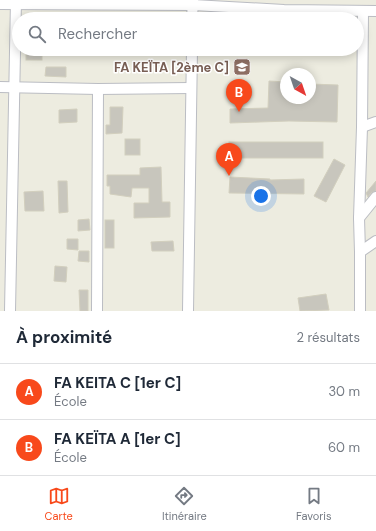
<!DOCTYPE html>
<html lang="fr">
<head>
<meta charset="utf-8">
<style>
	body { margin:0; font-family:"DM Sans",sans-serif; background:#f2f2f3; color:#1f2937 }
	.compass { position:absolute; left:280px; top:68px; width:36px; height:36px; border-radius:50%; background:#fff; box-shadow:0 2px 10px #0003; rotate:140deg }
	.you { position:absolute; left:261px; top:196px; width:14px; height:14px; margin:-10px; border:3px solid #fff; border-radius:50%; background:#1a73e8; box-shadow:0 0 0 6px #1a73e833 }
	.badge { display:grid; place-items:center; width:26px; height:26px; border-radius:50%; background:#f8491b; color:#fff; font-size:13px; font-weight:700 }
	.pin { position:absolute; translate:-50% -33px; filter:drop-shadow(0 1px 2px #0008) }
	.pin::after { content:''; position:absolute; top:21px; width:14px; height:12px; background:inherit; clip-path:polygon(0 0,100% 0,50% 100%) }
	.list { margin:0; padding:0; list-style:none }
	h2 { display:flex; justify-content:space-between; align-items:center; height:52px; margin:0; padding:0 16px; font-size:17px }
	h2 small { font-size:13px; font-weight:400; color:#747a83 }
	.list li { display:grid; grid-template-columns:26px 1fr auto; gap:12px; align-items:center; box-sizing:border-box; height:56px; padding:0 16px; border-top:1px solid #e0e1e3 }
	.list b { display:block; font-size:15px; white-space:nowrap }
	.list p { margin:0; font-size:13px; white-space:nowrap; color:#747a83 }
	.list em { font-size:13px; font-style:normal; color:#747a83 }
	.icon { flex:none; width:22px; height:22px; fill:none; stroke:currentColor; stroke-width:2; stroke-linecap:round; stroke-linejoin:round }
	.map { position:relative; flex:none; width:376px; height:311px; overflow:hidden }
	.search { position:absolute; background:#fff; box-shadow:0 2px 10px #0003; left:12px; right:12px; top:12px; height:44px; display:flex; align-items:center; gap:10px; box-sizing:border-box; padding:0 14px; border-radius:22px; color:#747a83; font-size:15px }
	.sheet { height:164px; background:#fff }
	nav { display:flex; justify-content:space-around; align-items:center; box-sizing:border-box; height:56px; border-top:1px solid #e0e1e3; background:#fff; font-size:11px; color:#747a83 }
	nav a { display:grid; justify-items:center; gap:2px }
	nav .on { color:#f8491b }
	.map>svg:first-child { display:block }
</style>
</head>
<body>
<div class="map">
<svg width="376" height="311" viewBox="0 0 376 311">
	<rect width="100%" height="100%" fill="#edece0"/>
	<g fill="#c8c6bd" stroke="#d2cfbe">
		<rect x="26" y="49" width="16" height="11"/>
		<path d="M46,67H66V77L45,76Z"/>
		<path d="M269,81L286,82V98H310V84L338,85L337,122L289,121L230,123V109L268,108Z"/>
		<path d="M110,107H123L122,133L106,134V125H110Z"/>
		<path d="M77,109V122L59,123V110Z"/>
		<rect x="125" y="139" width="15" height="16"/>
		<rect x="229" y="142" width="94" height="16"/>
		<path d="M334,159L345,165L326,202L314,196Z"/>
		<path d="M161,167L162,202H170V217L134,218V203H149V188H132L131,197L110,194V186H107V175H140V168Z"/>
		<path d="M230,177L270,179V180L304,179V194L229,193Z"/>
		<path d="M58,181H67L68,212L59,213Z"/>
		<path d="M376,181V191L371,193L368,197L366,193Z"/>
		<path d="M43,191L44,211H25L24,192Z"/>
		<path d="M89,219L90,230L78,231V220Z"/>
		<rect x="105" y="220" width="9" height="28"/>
		<path d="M67,239H78V250L67,249Z"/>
		<path d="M173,241L174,251H152L151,242Z"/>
		<path d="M79,251H89V262L78,261Z"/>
		<path d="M55,266L67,267L66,282L54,281Z"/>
		<path d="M79,290H88V311H80Z"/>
		<path d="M326,294L329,310L300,311L298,298Z"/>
	</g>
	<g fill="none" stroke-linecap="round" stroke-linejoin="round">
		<defs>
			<g id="minor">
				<path d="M0,4L193,5L284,10L376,11"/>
				<path d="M192,19L193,0"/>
				<path d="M0,87L98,89L191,88"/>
				<path d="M362,127L376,122"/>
				<path d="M359,218L376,197"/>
				<path d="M360,252L376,241"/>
				<path d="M10,311L16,0"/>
				<path d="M97,311L98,89"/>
				<path d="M188,311L192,49"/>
				<path d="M360,311V252L359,218L362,127L363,11"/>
			</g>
		</defs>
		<use href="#minor" stroke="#bbbdc3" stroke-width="12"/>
		<use href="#minor" stroke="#fff" stroke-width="10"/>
	</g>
	<defs>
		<symbol id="school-square" viewBox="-11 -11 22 22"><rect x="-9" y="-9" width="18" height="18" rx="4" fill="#8d6e63" stroke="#fff"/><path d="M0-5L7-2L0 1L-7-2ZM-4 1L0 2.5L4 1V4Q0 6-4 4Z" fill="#fff"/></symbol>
	</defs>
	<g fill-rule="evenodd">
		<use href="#school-square" x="232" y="57" width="20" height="20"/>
	</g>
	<g text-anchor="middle" stroke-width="3" stroke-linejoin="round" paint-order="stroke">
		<g font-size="13" font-weight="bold" fill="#785e54" stroke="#fff" text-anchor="end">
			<text x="229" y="72">FA KEÏTA [2ème C]</text>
		</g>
	</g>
</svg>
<svg class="compass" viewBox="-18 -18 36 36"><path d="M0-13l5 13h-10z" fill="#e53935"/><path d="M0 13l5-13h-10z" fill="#747a83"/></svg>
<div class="you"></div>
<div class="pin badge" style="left:229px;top:176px">A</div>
<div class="pin badge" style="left:239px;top:112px">B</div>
<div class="search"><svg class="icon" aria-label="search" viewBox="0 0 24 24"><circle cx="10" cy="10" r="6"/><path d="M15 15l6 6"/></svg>Rechercher</div>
</div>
<section class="sheet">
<h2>À proximité<small>2 résultats</small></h2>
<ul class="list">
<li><span class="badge">A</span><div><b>FA KEITA C [1er C]</b><p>École</p></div><em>30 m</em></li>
<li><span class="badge">B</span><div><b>FA KEÏTA A [1er C]</b><p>École</p></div><em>60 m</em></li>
</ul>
</section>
<nav>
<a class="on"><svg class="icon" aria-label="map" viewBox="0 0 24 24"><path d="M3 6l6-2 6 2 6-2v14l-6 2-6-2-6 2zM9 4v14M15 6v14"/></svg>Carte</a>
<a><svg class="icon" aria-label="directions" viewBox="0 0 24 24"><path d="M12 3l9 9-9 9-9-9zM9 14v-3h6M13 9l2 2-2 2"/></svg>Itinéraire</a>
<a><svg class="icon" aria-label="saved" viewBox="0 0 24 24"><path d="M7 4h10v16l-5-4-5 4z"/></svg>Favoris</a>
</nav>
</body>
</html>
